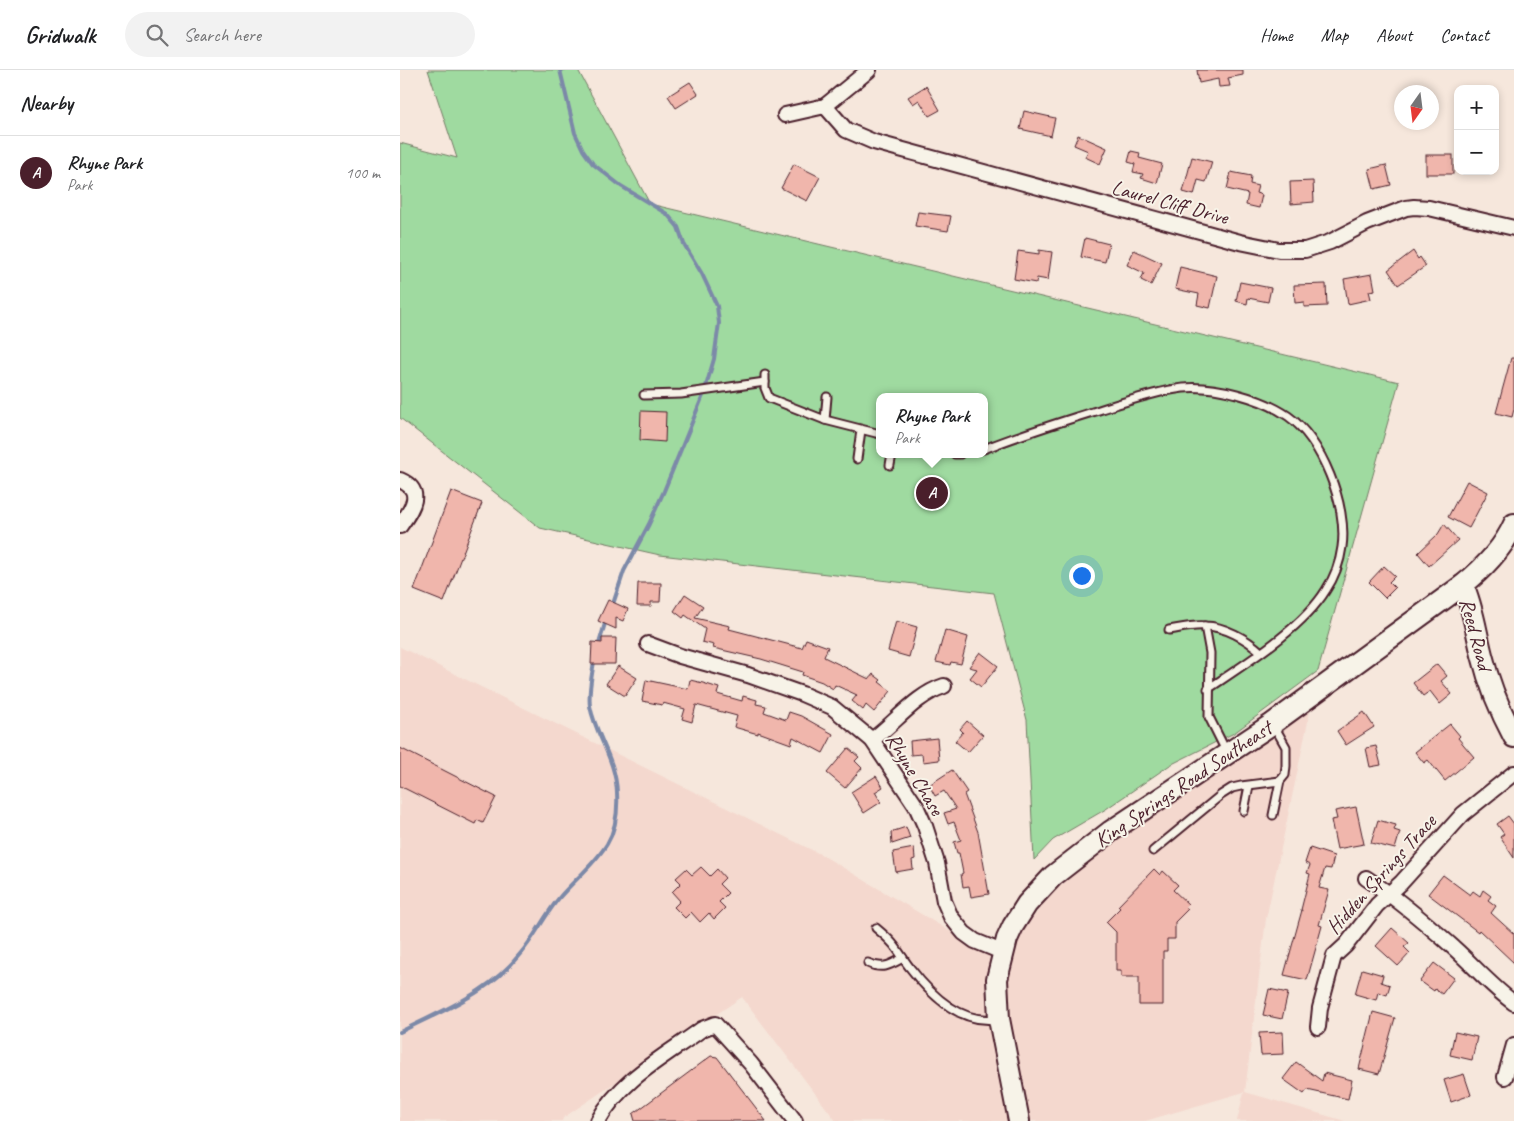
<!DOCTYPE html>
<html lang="en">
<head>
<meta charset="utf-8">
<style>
	body { margin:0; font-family:Caveat,sans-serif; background:#f2f2f2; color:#202124 }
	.controls { position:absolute; right:15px; top:15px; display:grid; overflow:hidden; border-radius:10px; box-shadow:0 2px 8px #0003 }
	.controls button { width:45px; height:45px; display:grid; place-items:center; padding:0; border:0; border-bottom:1px solid #e0e0e0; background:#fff; color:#202124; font:25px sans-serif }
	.compass { position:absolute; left:994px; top:15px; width:45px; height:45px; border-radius:50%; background:#fff; box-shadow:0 2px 8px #0003; rotate:194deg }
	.you { position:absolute; left:681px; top:505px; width:18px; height:18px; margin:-12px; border:4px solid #fff; border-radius:50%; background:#1a73e8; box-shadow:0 0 0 8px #1a73e833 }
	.badge { display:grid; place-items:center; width:32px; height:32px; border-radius:50%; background:#4a1f2b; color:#fff; font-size:16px; font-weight:700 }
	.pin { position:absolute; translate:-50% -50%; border:2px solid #fff; box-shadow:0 1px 5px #0006 }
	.popup { position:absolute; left:476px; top:323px; width:112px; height:65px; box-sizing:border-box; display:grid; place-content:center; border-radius:10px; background:#fff; filter:drop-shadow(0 1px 4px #0005); font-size:16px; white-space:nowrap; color:#757577 }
	.popup b { font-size:19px; color:#202124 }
	.popup::after { content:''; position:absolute; left:50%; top:100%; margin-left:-10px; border:10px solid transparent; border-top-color:#fff }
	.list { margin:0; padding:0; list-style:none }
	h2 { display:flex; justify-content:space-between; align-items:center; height:65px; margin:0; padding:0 20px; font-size:21px }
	h2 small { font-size:16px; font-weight:400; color:#757577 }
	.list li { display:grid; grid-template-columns:32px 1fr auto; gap:15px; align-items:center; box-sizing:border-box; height:75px; padding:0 20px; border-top:1px solid #e0e0e0 }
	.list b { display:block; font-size:19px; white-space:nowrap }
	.list p { margin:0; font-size:16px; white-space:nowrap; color:#757577 }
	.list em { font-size:16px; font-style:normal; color:#757577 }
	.icon { flex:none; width:28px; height:28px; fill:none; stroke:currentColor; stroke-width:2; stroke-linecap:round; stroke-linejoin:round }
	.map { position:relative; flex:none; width:1114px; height:1051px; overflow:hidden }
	header { display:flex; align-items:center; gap:30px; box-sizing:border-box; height:70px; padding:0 25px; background:#fff; border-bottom:1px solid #e0e0e0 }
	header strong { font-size:24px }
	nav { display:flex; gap:28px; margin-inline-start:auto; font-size:18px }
	.search { width:350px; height:45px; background:#f2f2f2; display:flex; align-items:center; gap:12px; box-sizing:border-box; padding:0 18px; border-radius:28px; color:#757577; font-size:19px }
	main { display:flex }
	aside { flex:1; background:#fff }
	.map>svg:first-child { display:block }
</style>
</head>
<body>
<header>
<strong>Gridwalk</strong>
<div class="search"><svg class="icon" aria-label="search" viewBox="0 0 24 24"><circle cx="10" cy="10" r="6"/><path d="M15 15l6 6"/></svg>Search here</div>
<nav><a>Home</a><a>Map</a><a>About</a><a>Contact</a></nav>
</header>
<main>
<aside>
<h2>Nearby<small></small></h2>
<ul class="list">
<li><span class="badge">A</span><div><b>Rhyne Park</b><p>Park</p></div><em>100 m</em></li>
</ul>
</aside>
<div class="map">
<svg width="1114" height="1051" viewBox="0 0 1114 1051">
	<rect width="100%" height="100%" fill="#f6e7dc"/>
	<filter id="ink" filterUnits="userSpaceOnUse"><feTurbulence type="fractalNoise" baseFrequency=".02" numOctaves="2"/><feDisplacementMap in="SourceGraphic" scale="10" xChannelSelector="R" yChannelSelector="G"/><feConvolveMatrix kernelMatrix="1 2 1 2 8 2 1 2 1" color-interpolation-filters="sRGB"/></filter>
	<g filter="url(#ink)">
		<path fill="#f4d8ce" d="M0,577L422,785L610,897L621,863L649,827L716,764L913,628L866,849L845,1022L945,1051H837L844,1022L745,1051H436L342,927L163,1048L162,1051H0Z"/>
		<path fill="#9fdaa0" stroke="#747c66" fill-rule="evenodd" d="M28,0H178L250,134L999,312L918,601L834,663L770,695L706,739L653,770L634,790L627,650L594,523L260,485L140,458L0,348V73L57,88ZM480,327H584V384H480Z"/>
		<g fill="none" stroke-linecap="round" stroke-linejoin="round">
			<g stroke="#7c89a8" stroke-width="4">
				<path d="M160,0L175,63L183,80L193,94L221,116L267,144L278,157L284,174L302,204L317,236L319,253L314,289L304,323L264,421L249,454L224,501L212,537"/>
				<path d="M198,577L206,550"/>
				<path d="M0,962C27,948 55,937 80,920C95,910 109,898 120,884C135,867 144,846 159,828C174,810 194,795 207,774C216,759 218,740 217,723C216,689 196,667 190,636C188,621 192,606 194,591"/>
			</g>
		</g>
		<g fill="#f0b6ac" stroke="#4a1f2b">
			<path d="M797,0H843V5L828,8L830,16L819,17L818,9L799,13Z"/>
			<path d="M290,12L298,24L276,38L268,26Z"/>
			<path d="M526,16L540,40L529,46L519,30L513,34L508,27Z"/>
			<path d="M624,41L655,48L651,66L620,59Z"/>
			<path d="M678,65L707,78L700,94L685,87L688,81L674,75Z"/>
			<path d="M731,81L740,83L739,88L762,94L757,113L741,108L743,104L733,102L735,94L728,92Z"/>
			<rect x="1026" y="85" width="27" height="19"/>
			<path d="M792,87L812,92L806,112L798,110L794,125L783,122Z"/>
			<path d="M394,94L420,107L407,131L381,118Z"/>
			<path d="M986,95L991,115L974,119L969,99Z"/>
			<path d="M831,102L851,106L850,114L858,116L856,123L862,125L859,138L846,135L848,124L827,119Z"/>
			<path d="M913,111L914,132L891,134L890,112Z"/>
			<path d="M518,142L551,146L548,161L515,156Z"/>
			<path d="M685,168L709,174L705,192L681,187Z"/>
			<path d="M639,180L652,182L648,210L637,208L636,213L614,209L618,181L639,184Z"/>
			<path d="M734,180L762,193L751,215L741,210L744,203L727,195Z"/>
			<path d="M1013,181L1018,189L1020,187L1026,196L998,215L988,200Z"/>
			<path d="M780,197L817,206L810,238L797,235L799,224L775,219Z"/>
			<path d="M972,204L975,220L969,221L971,229L948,234L944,209Z"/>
			<path d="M840,212L871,218L868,232L848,228L847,234L836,231Z"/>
			<path d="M926,214L927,236L904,237V232L895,233L894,215Z"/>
			<path d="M1111,288H1114V339L1112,347L1096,343Z"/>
			<path d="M241,341L266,342L265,372L240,370Z"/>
			<path d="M1067,411L1088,422L1069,458L1048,447Z"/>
			<path d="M51,421L82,433L44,532L14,520Z"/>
			<path d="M1044,454L1058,470L1029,496L1018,483L1038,464Z"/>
			<path d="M984,496L995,506L989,512L995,518L985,528L969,512Z"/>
			<path d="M238,513H261L260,532H251V536H237Z"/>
			<path d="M285,524L303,536L295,548L330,556L329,559L402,578L406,569L428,577L424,587L469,609L473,604L481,610L479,612L491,621L474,642L466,635L463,640L452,631L457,625L435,615L433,619L422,612L402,605L403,602L361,589L313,578L314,575L302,572L305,559L285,545L283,548L274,541Z"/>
			<path d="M208,530L228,539L223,551L216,548V559L198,551Z"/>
			<path d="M496,551L517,557L509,587L488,581Z"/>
			<path d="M545,560L568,567L561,594L551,592L550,595L536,592Z"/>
			<path d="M202,568H216L215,594H191L192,572L202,573Z"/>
			<path d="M580,582L598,596L581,617L570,608L577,599L569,597Z"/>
			<path d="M1037,594L1047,606L1041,611L1052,624L1040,634L1030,621L1023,626L1013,613Z"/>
			<path d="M218,596L237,608L225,626L206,614Z"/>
			<path d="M246,610L288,619L290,610L303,613L319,618L317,624L342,631L343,626L357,630L356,634L366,636L364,642L386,650L389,642L401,646L433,664L423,683L393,667L391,674L358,662V664L334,657L337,646L296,635L292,652L282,649L285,639L263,633L262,635L242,631Z"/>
			<path d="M964,642L974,657L946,675L937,661Z"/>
			<path d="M567,651L583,665L568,682L555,671L563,662L560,659Z"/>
			<path d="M1050,654L1060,666L1058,668L1074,687L1045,711L1028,690L1024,693L1015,682Z"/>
			<path d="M537,668L539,690L523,692L522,684L511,685L510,671Z"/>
			<path d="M976,676L981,695L970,697L966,678Z"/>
			<path d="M0,678L96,727L83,753L77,750L75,754L0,716Z"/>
			<path d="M448,678L459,687L455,691L462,698L445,718L427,703Z"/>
			<path d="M552,700L567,722L564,724L578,762L589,824L571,827L569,816L563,817L561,804L563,803L559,783H557L554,772L561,770L554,752L548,754L544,743L556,739L544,721L535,726L529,715Z"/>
			<path d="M476,706L483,717L475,722L481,732L464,743L451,722Z"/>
			<path d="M956,737L964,774L937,779L931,750L937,749L935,741Z"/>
			<path d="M1108,746L1114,754V788L1100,767L1104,764L1097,754Z"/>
			<path d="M978,750L996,755L994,760L1000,762L995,779L971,773Z"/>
			<path d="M506,757L510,768L492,774L491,762Z"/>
			<path d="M514,778L515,789L512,790L513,799L496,802L493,782Z"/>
			<path d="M910,778L934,786L931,799L925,798L919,818L929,820L919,855L922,856L907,910L884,905L902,840H901L910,804L907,803L910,795L905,793Z"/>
			<path d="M301,797L310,806L317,799L325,808L319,814L328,823L319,832L325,838L314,849L309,843L300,852L291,842L285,848L274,837L280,831L272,822L281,813L276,808L286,799L292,805Z"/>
			<path d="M754,799L760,805L763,801L778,815L773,820L788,834L785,837L788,839L775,852V869H767V881H763V935H739V907H721V901H716V862L706,852L720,838L718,836Z"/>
			<path d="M1043,805L1070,825L1073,821L1080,826L1083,820L1091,826L1088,830L1096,836L1091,843L1114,864V893L1079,860L1078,862L1028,824Z"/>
			<path d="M992,858L1009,873L1004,877L1010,883L998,896L976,876Z"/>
			<path d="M1034,893L1054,908L1042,924L1035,919L1034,921L1020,911Z"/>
			<path d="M962,899L983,905L981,912L990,915L987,925L978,922L976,930L955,924Z"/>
			<path d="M869,919L888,923L882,949L863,945Z"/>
			<path d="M973,942L995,948L979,1004L959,999Z"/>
			<path d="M883,962L884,984L861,985L859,963Z"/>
			<path d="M1055,962L1077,967L1072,990L1050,985Z"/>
			<path d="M311,986L317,987L366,1051H235L233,1044Z"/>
			<path d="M896,992L922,1011L924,1003L952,1010L948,1029L907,1020L904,1024L883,1009Z"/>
			<path d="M1064,1004L1071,1025L1051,1032L1044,1010Z"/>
		</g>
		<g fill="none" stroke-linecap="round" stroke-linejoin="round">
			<defs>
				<g id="lane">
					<path d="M365,305V318L369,328L425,350L480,364"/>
					<path d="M244,325L281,324L365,312"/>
					<path d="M425,350L427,327"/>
					<path d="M584,379C622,364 660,352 699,340C724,332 757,321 783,318C814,315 862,328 888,346C922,370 948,436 942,477C940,492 934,508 926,520C903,558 845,594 808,619"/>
					<path d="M555,384H560"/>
					<path d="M457,389L461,360"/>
					<path d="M490,395L492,384"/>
					<path d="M805,556L810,583L809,647L826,681"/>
					<path d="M769,560C781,558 793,555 805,556C824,556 847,569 861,582"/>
					<path d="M873,654L886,677V696L885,705L880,711L873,745"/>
					<path d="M844,741L849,716"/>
					<path d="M753,781L821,725L832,718L841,716L880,711"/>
					<path d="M476,858C482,863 488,868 493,874C500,882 504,891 511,899C531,925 560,954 596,949"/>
					<path d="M468,893C483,900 490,895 503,888"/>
				</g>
				<g id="street">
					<path d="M425,36L446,60L474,72L840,172L879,180H905L930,172L967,153L1006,138L1014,137L1029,138L1114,158"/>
					<path d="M385,45L425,36L469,0"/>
					<path d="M0,410C25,421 12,439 0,456"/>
					<path d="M248,574L280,586L348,605L402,624L432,637L472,670L516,736L525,756L537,793L544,831L551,847L564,863L575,871L602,882"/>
					<path d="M472,670C496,652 516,625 544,616"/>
					<path d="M966,808C997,828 1026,853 1054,878C1074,896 1092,917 1114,933"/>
					<path d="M918,957L920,938L934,886L946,875L977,835L1001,813L1063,744L1114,703"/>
					<path d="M1105,1007L1114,975"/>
					<path d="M198,1051C221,1009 264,987 302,959L315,954L351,994L395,1051"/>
				</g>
				<g id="secondary">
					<path d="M1063,515C1073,537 1076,562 1082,585C1089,614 1100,641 1114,667"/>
					<path d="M619,1051L599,949L597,909L607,869L613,856L627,834L653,806L711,761L872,654L1063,515C1084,498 1103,479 1114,454"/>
				</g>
			</defs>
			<use href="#lane" stroke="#4a1f2b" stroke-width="11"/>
			<use href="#street" stroke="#4a1f2b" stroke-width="18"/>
			<use href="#secondary" stroke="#4a1f2b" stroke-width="24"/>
			<use href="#lane" stroke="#f7f3e8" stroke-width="7"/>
			<use href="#street" stroke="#f7f3e8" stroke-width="14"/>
			<use href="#secondary" stroke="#f7f3e8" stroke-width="20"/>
		</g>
	</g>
	<g text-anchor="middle" stroke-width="4" stroke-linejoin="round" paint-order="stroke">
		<g font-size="21" fill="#4a1f2b" stroke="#f7f3e8">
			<text transform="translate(770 132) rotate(15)" y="7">Laurel Cliff Drive</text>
			<text transform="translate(1076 564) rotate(75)" y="7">Reed Road</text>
			<text transform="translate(515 704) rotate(59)" y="7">Rhyne Chase</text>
			<text transform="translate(783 714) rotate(-34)" y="7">King Springs Road Southeast</text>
			<text transform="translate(981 804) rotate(-48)" y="7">Hidden Springs Trace</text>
		</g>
	</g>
</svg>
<div class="controls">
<button>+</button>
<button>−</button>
</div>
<svg class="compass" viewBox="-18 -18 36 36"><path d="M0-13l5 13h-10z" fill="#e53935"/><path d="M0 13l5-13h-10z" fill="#757577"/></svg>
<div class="you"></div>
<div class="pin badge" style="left:532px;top:423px">A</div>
<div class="popup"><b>Rhyne Park</b>Park</div>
</div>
</main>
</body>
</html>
